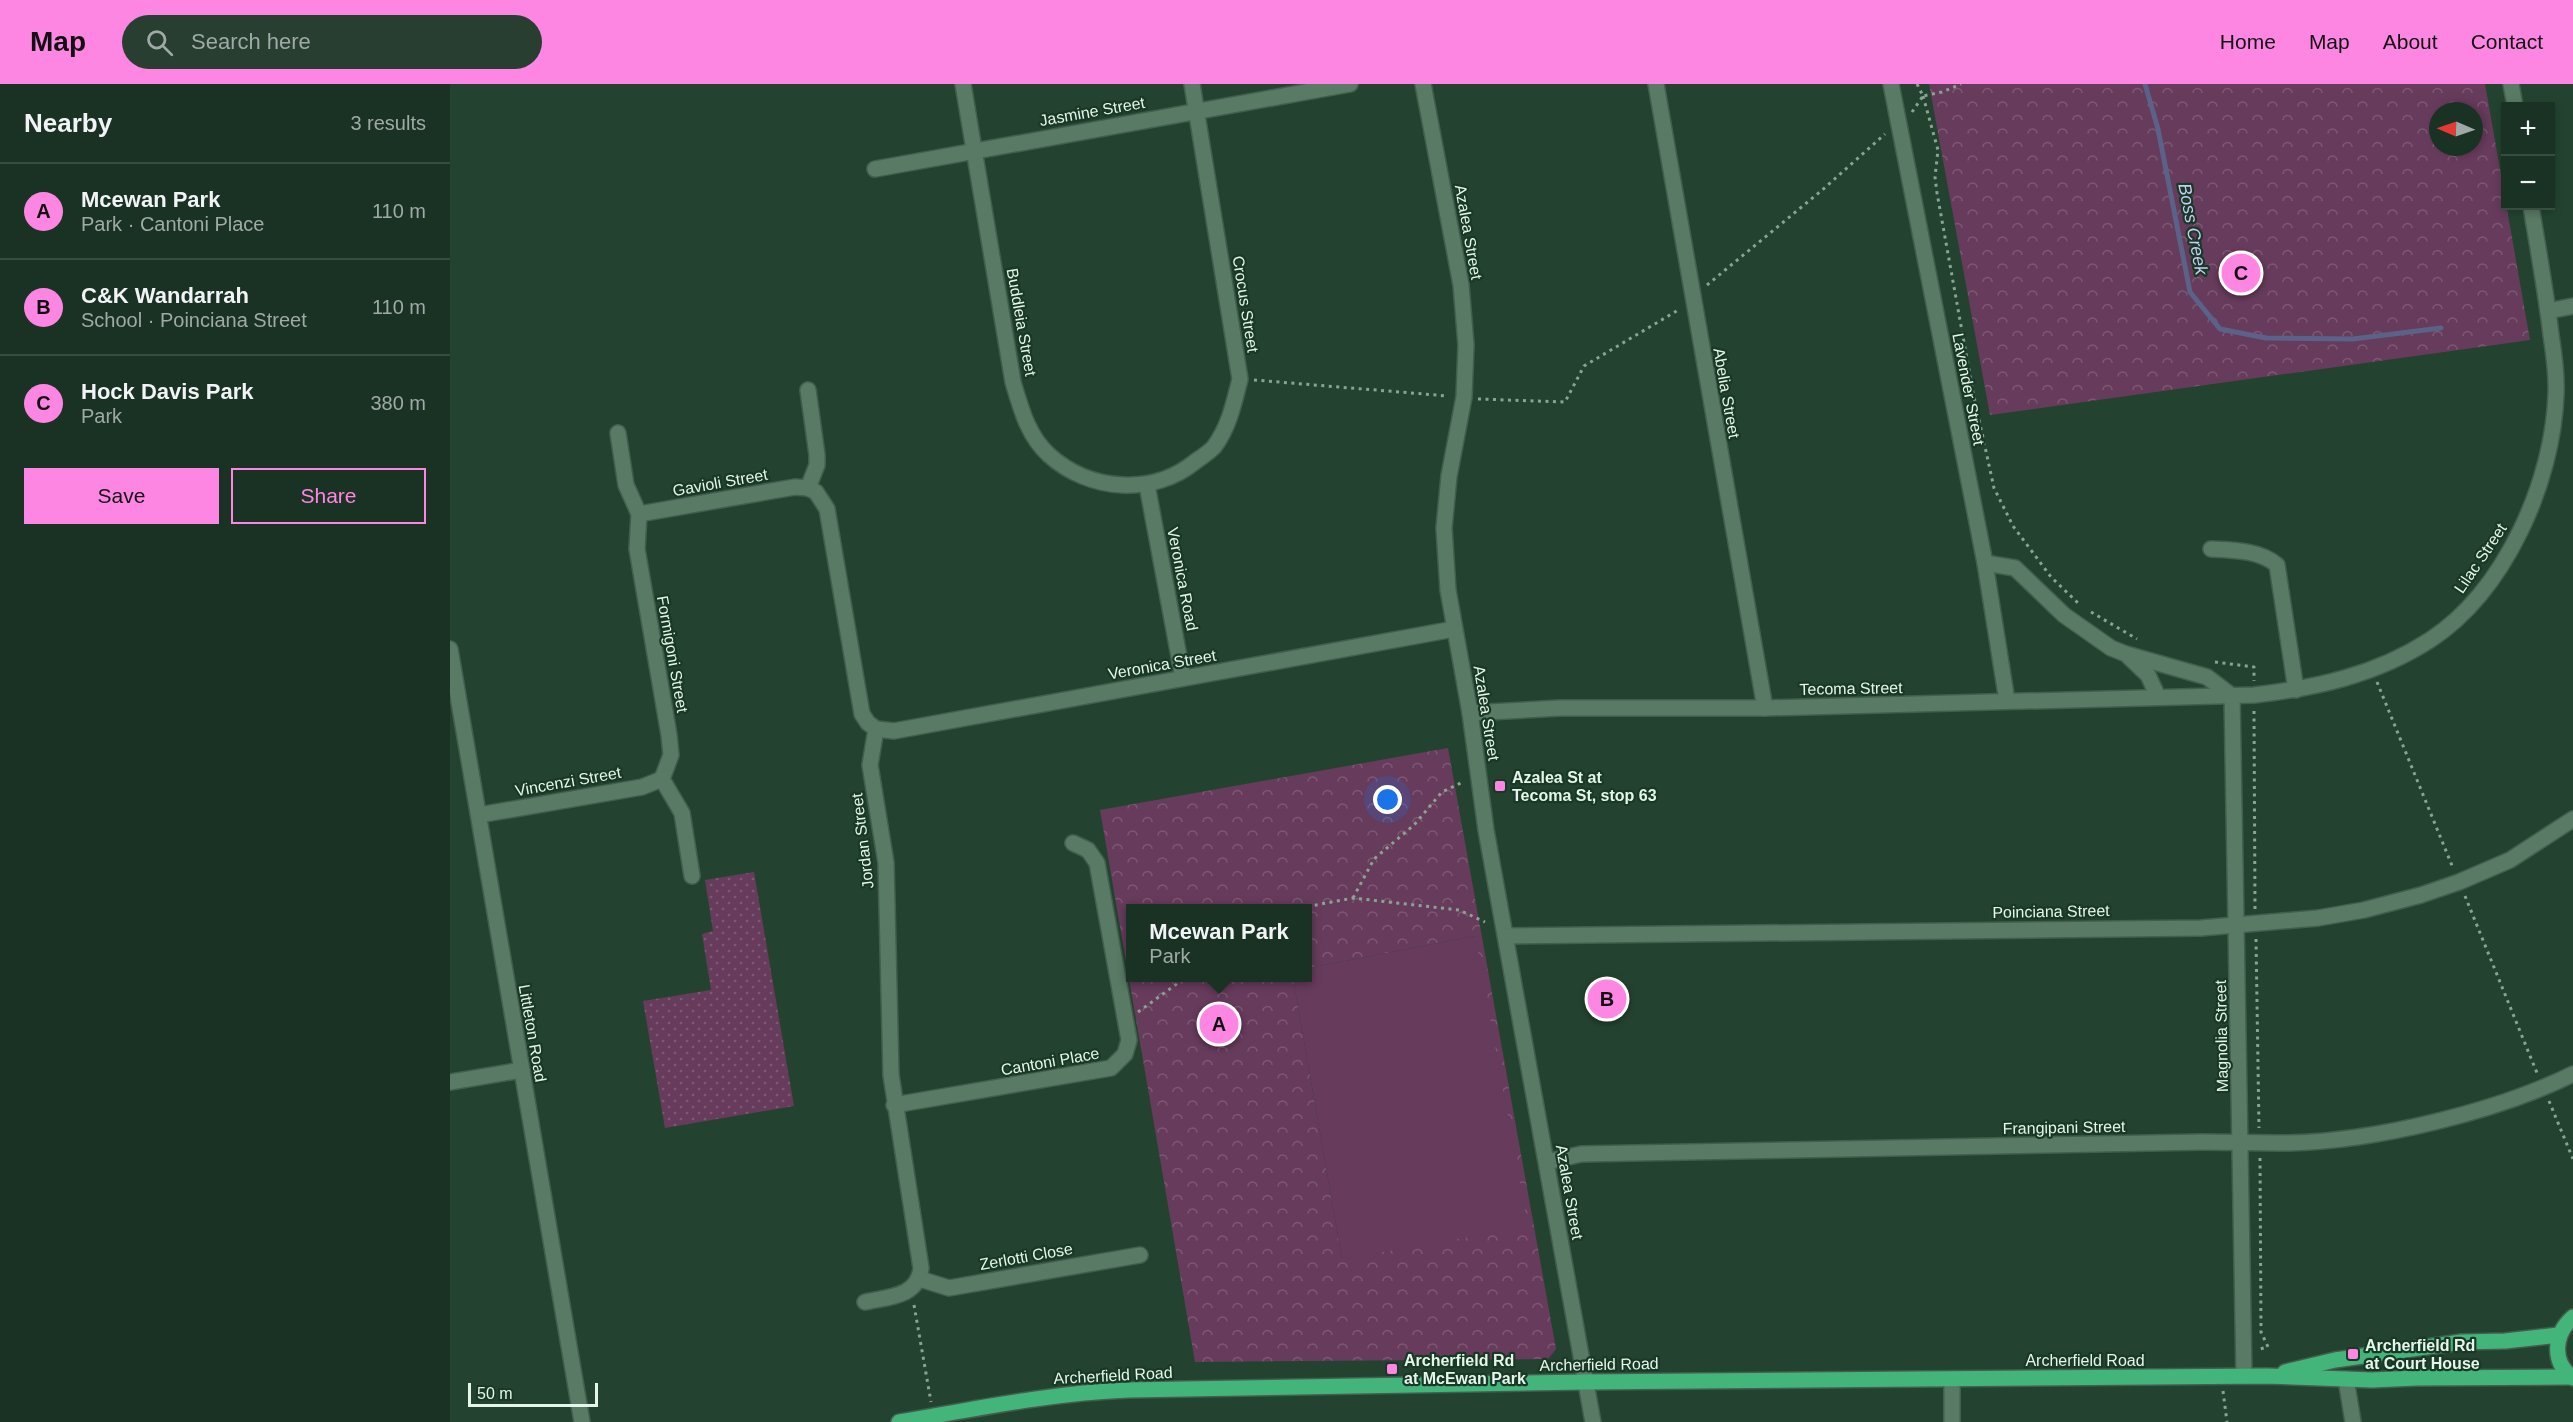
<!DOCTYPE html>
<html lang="en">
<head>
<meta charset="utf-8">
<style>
	body { margin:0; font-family:Arial,sans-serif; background:#273e31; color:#f1f3f6 }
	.controls { position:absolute; right:18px; top:18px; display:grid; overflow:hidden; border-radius:0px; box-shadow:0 3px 9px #0003 }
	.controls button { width:54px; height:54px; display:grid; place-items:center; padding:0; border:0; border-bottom:2px solid #384d41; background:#1a3224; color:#f1f3f6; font:30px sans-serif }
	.compass { position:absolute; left:1979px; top:18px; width:54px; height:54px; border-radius:50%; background:#1a3224; box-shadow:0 3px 9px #0003; rotate:272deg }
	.scale { position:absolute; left:18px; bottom:15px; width:130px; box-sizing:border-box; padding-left:6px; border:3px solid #e4f6e9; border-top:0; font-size:16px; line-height:21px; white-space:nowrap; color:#e4f6e9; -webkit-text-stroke:4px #193826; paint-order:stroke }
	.you { position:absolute; left:938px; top:716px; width:21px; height:21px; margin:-15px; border:4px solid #fff; border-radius:50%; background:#1a73e8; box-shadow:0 0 0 9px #1a73e833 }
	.badge { display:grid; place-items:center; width:39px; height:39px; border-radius:50%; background:#fd86e3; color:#111; font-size:20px; font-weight:700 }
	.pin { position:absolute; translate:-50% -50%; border:3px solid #fff; box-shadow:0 2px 6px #0006 }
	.popup { position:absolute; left:676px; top:820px; width:186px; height:78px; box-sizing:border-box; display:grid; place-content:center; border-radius:0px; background:#1a3224; filter:drop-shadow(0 2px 4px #0005); font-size:20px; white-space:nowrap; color:#9faaa6 }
	.popup b { font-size:22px; color:#f1f3f6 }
	.popup::after { content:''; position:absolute; left:50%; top:100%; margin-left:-12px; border:12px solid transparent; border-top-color:#1a3224 }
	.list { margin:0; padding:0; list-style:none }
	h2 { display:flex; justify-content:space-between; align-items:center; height:78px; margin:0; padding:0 24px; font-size:26px }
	h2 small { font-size:20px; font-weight:400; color:#9faaa6 }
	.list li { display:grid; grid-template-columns:39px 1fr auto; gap:18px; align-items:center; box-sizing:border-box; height:96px; padding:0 24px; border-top:2px solid #384d41 }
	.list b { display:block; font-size:22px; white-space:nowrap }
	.list p { margin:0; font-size:20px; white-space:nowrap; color:#9faaa6 }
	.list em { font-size:20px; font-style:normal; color:#9faaa6 }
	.actions { display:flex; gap:12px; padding:18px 24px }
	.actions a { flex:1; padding:14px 0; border:2px solid #fd86e3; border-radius:0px; text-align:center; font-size:21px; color:#fd86e3 }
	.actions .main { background:#fd86e3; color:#111 }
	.icon { flex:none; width:33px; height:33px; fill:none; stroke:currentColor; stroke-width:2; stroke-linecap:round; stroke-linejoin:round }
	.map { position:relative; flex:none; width:2123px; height:1338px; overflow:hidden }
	header { display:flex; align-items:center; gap:36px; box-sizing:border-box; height:84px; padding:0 30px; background:#fd86e3; color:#111 }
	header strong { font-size:28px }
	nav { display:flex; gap:33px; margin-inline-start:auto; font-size:21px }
	.search { width:420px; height:54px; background:#273e31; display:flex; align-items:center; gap:15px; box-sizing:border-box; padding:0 21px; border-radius:33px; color:#9faaa6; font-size:22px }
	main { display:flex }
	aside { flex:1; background:#1a3224 }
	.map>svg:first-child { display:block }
</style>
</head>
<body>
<header>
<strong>Map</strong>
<div class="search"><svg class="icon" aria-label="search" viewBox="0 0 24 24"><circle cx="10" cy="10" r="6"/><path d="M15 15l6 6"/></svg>Search here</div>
<nav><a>Home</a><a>Map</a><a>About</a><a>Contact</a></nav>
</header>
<main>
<aside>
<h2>Nearby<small>3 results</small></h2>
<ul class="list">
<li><span class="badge">A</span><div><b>Mcewan Park</b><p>Park · Cantoni Place</p></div><em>110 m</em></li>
<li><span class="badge">B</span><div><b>C&amp;K Wandarrah</b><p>School · Poinciana Street</p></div><em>110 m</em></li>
<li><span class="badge">C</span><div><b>Hock Davis Park</b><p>Park</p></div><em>380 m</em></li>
</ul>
<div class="actions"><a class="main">Save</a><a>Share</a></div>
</aside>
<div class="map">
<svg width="2123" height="1338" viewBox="0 0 2123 1338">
	<defs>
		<pattern id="grass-dots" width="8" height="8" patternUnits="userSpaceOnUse" patternTransform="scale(1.5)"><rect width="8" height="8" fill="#673b5c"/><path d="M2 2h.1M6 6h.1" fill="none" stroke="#7d5873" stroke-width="1.8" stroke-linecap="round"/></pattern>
		<pattern id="park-crowns" width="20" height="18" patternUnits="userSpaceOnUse" patternTransform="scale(1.5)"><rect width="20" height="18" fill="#673b5c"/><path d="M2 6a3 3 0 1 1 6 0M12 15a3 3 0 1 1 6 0" fill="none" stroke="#7d5873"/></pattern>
	</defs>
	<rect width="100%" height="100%" fill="#234330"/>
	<path fill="url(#grass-dots)" d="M304,788L344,1022L215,1044L193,917L261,906L252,850L263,847L255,796Z"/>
	<g fill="url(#park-crowns)" fill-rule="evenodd">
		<path d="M1479,0H2035L2080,256L1540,331ZM1988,27H2024V63H1988Z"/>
		<path d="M998,664L1106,1265L1098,1275L745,1278L650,726ZM680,824H858V884L1025,852L892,1175L843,894H680Z"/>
	</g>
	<path fill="#673b5c" d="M1025,852L1078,1143L892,1175L843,894H858V884Z"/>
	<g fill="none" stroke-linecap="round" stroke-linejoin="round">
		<path stroke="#5a6288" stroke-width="5" d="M1695,0L1708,45L1740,208L1770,245L1816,254L1903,255L1991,244"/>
		<defs>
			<g id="minor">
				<path d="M513,0L563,298C571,325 578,352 599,371C640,408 704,412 746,377C752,373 759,368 764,363C779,343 784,319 790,295L742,0"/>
				<path d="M973,0L1011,201L1016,261L1014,313L999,392L994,444L998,506L1020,629L1036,746L1143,1338"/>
				<path d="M1206,0L1315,624"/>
				<path d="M1441,0L1535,479L1557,617"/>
				<path d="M2061,0L2065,22"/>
				<path d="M425,85L900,0"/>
				<path d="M2098,227L2123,222"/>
				<path d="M358,306L367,371V381L358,404L366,408L377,425L412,630L418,639L426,645L420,681L436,779L441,991L471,1184C468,1213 438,1213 415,1218"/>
				<path d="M168,349L176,401L189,430L187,465L219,651L221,671L212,695L232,729L242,792"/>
				<path d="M697,401L733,594"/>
				<path d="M189,430L345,403L358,404"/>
				<path d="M1761,465C1782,466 1810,466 1827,481L1846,606"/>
				<path d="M1535,479L1565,484L1614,531L1661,564L1676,570L1757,593L1782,612"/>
				<path d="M0,565L132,1338"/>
				<path d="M1679,573L1698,591L1708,613"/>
				<path d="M1782,612L1794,1292"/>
				<path d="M1020,629L1110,624H1315L1804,611C1866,604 1926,591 1980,556C2055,507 2103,398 2106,310C2107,291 2104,270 2101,251C2096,208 2088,165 2081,122"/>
				<path d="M426,645L444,647L1004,545"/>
				<path d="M29,731L192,703L212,695"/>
				<path d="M1057,852L1751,844L1868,834L1914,826L1971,811L2009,798L2060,776L2123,735"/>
				<path d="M0,998L72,986"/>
				<path d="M444,1021L661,984L675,970L679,956L647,779L638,766L623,759"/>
				<path d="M1097,1078L1131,1070L1752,1058C1781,1058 1810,1059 1839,1059C1925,1057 2046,1028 2123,990"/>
				<path d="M470,1195L499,1204L690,1171"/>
				<path d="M1502,1295V1338"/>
				<path d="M1896,1295L1903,1338"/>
			</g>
			<g id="major">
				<path d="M2123,1233C2104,1250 2101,1278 2123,1294"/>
				<path d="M1835,1288L1885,1276L2011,1258L2055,1257L2109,1251"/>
				<path d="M449,1338C525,1325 601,1309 678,1306L1136,1298L1817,1292L1922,1296L1966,1294L2120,1293"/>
			</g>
		</defs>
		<use href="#minor" stroke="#425e4e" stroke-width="18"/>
		<use href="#major" stroke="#425e4e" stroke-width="18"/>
		<g stroke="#8aa393" stroke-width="3" stroke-dasharray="3 4.5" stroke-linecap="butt">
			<path d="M1467,0L1473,12L1492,8L1511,0"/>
			<path d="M1473,12L1488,66L1485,93L1487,109L1523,308L1544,404L1563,442L1601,493L1628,519"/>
			<path d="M1462,28L1473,12"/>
			<path d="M1257,201L1371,107L1435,50"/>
			<path d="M804,296L998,312"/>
			<path d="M1028,315L1115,318L1134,282L1230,225"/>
			<path d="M1641,528L1687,555"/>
			<path d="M1765,578L1804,583V597"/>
			<path d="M1927,598L2003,784"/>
			<path d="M1804,627L1805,825"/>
			<path d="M2015,812L2087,989"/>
			<path d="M903,814L924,775L964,741L992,708L1013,698"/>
			<path d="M850,824L903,814L1009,826L1035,838"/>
			<path d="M1806,855L1809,1044"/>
			<path d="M688,928L735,894"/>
			<path d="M2099,1017L2123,1075"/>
			<path d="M1810,1074L1811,1248L1818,1263L1810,1265"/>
			<path d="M464,1221L481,1318"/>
			<path d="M1773,1307L1777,1338"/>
		</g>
		<use href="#minor" stroke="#597a65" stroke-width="15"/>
		<use href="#major" stroke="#43b57b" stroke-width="15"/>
	</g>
	<g fill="#fd86e3" stroke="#193826" stroke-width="2">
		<rect x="1044" y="696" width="12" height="12" rx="3"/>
		<rect x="1897" y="1264" width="12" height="12" rx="3"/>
		<rect x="936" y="1279" width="12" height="12" rx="3"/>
	</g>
	<g text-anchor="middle" stroke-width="4.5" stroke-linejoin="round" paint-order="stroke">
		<g font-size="16" fill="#e4f6e9" stroke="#193826">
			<text transform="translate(642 27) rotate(-10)" y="6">Jasmine Street</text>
			<text transform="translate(1019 148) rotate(80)" y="6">Azalea Street</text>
			<text transform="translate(796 220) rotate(81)" y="6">Crocus Street</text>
			<text transform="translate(572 238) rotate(80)" y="6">Buddleia Street</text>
			<text transform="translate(1519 305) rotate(79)" y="6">Lavender Street</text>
			<text transform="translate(1277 309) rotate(80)" y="6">Abelia Street</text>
			<text transform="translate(270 398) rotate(-10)" y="6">Gavioli Street</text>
			<text transform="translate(2030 474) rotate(-56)" y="6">Lilac Street</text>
			<text transform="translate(733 495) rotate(79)" y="6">Veronica Road</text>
			<text transform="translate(223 570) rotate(80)" y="6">Formigoni Street</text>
			<text transform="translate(712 580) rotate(-10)" y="6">Veronica Street</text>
			<text transform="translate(1401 604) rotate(-1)" y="6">Tecoma Street</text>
			<text transform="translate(1037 629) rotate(81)" y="6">Azalea Street</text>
			<text transform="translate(118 697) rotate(-10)" y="6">Vincenzi Street</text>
			<text transform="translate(412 757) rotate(-97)" y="6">Jordan Street</text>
			<text transform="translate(1601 827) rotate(-1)" y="6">Poinciana Street</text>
			<text transform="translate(83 949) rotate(80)" y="6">Littleton Road</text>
			<text transform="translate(1771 952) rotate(-91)" y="6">Magnolia Street</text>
			<text transform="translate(600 977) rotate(-10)" y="6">Cantoni Place</text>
			<text transform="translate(1614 1043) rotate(-1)" y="6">Frangipani Street</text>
			<text transform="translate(1120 1108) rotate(80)" y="6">Azalea Street</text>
			<text transform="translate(576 1172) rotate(-10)" y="6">Zerlotti Close</text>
			<text x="1635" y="1282">Archerfield Road</text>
			<text transform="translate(1149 1280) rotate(-1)" y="6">Archerfield Road</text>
			<text transform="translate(663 1291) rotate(-3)" y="6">Archerfield Road</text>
		</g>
		<g font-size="16" font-weight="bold" fill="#e4f6e9" stroke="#193826" text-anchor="start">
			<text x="1062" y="699">Azalea St at<tspan x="1062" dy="18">Tecoma St, stop 63</tspan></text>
			<text x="1915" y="1267">Archerfield Rd<tspan x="1915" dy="18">at Court House</tspan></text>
			<text x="954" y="1282">Archerfield Rd<tspan x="954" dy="18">at McEwan Park</tspan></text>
		</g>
		<g font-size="18" font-style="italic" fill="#c4ccf3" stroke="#193826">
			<text transform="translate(1743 145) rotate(79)" y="6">Boss Creek</text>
		</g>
	</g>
</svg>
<div class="controls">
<button>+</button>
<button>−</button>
</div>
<svg class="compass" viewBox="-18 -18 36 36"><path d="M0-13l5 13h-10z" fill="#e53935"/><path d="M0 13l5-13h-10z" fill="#9faaa6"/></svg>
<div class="scale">50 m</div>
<div class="you"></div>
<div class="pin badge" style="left:769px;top:940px">A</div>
<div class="popup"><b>Mcewan Park</b>Park</div>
<div class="pin badge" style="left:1157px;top:915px">B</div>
<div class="pin badge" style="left:1791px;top:189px">C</div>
</div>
</main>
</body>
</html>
